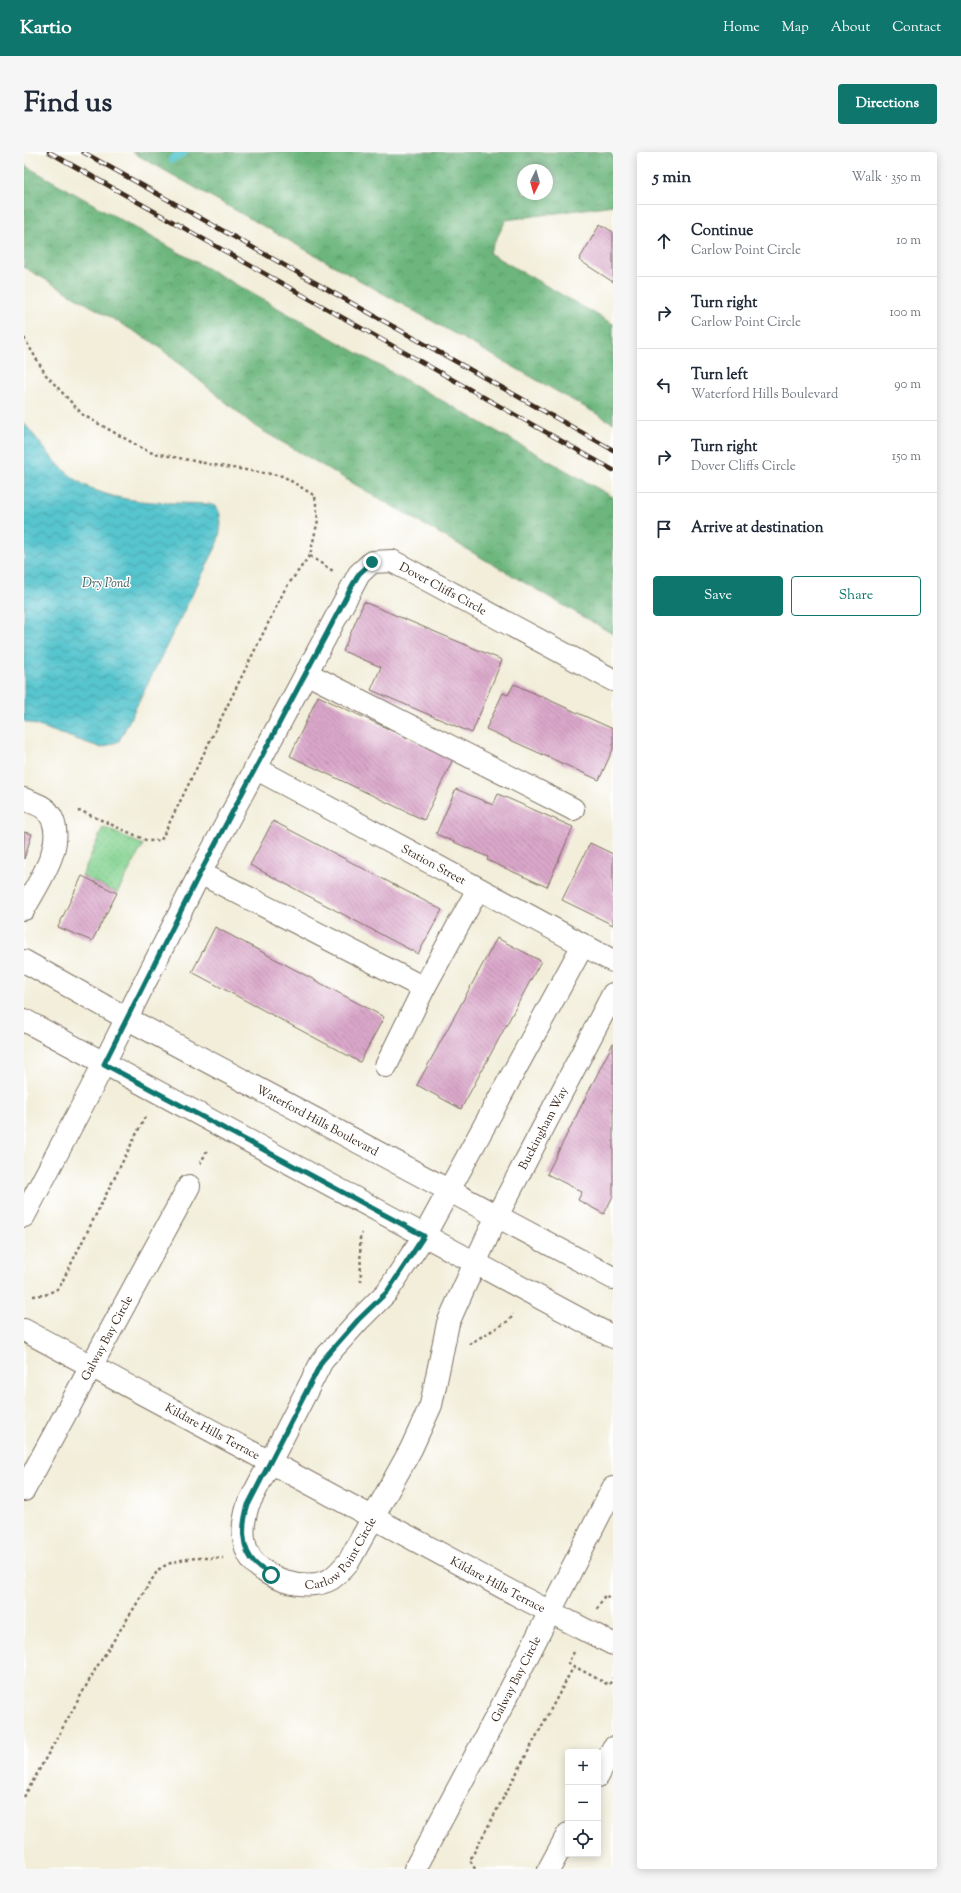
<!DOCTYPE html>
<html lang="en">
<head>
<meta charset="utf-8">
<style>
	body { margin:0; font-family:"Sorts Mill Goudy",serif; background:#f6f6f7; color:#1f2937 }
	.controls { position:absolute; right:12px; bottom:12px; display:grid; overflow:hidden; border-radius:4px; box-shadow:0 2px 10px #0003 }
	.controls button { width:36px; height:36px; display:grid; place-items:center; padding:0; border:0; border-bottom:1px solid #e0e1e3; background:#fff; color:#1f2937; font:20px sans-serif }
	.compass { position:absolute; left:493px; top:12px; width:36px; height:36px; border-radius:50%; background:#fff; box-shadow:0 2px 10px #0003; rotate:185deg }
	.stop { position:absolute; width:12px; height:12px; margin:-9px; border:3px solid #0f766e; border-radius:50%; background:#fff }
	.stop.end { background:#0f766e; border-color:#fff; box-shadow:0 1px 4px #0008 }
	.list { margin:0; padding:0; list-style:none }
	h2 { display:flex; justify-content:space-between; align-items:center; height:52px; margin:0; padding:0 16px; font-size:17px }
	h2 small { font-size:13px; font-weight:400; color:#747a83 }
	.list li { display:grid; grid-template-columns:26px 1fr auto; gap:12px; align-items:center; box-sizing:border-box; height:72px; padding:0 16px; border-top:1px solid #e0e1e3 }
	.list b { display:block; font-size:15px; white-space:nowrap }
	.list p { margin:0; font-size:13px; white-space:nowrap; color:#747a83 }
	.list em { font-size:13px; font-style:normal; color:#747a83 }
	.actions { display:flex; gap:8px; padding:12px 16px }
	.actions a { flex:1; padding:9px 0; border:1px solid #0f766e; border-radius:4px; text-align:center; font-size:14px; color:#0f766e }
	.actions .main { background:#0f766e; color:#fff }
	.icon { flex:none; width:22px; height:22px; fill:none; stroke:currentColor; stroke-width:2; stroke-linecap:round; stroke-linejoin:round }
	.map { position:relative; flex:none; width:589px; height:1717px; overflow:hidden; border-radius:4px }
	header { display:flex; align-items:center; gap:24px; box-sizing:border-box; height:56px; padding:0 20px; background:#0f766e; color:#fff }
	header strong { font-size:19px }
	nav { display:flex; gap:22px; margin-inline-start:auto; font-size:14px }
	.intro { display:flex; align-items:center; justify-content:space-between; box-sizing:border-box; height:96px; padding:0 24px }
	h1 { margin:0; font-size:28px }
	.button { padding:10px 18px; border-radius:4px; background:#0f766e; color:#fff; font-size:14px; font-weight:700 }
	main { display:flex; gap:24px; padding:0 24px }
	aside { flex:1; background:#fff; border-radius:4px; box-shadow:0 2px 10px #0003 }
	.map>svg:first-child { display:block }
</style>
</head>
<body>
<header>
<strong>Kartio</strong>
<nav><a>Home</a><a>Map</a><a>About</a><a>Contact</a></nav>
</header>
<div class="intro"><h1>Find us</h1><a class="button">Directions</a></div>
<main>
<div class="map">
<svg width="589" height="1717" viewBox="0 0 589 1717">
	<defs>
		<pattern id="forest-crowns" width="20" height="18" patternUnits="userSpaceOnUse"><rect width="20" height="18" fill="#6cb67d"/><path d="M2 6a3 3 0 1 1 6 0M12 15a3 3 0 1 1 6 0" fill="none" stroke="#5a9466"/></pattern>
		<pattern id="park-dots" width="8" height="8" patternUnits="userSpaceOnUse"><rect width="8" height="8" fill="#86d493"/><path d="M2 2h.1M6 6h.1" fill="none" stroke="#75b67e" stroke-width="1.8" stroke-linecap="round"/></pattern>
		<pattern id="water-waves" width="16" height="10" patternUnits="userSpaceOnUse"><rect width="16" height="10" fill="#57c5ce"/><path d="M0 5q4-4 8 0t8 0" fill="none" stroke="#49a0a7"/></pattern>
		<pattern id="building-back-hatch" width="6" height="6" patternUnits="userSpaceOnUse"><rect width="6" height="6" fill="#daa7ca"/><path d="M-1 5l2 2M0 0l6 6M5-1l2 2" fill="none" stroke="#b288a3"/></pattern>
	</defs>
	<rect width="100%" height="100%" fill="#fff"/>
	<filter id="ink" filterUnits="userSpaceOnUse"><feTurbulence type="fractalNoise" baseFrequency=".025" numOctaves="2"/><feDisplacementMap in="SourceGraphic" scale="8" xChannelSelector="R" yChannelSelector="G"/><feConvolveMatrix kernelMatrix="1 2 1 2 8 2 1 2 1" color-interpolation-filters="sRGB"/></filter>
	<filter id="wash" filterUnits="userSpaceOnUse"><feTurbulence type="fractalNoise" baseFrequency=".012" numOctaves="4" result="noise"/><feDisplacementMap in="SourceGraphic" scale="16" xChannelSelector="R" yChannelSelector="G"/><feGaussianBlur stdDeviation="0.9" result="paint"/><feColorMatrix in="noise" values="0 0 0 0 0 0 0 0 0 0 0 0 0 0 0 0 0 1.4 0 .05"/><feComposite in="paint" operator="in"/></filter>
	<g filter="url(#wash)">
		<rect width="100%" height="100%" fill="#f2eeda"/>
		<g fill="url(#forest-crowns)" stroke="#54704e" fill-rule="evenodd">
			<path d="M108,0H589V53L482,68L465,101L589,172V271ZM499,18H523V42H499Z"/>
			<path d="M0,13L589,345V482L232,275L130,191L0,115Z"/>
		</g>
		<path fill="url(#park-dots)" stroke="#607f58" d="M79,675L119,693L93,741L58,724Z"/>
		<path fill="url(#water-waves)" stroke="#497876" d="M0,271C16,290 31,313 51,327C89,354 140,350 185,352L193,355C200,369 196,381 192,395L95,589L78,596L0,569Z"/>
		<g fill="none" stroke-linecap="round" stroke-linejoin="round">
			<path stroke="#57c5ce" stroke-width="8" d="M148,7L160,0"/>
		</g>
		<g id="blocks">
			<g fill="url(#building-back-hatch)">
				<path d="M576,72L589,80V130L555,108Z"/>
				<path d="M340,450L478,508L448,581L347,538L357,515L319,499Z"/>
				<path d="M490,532L589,577V597L575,628L462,577L479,541L484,543Z"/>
				<path d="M294,544L429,607L400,668L266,604Z"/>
				<path d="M432,637L469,653L474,642L549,675L523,735L463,708L464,705L412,682Z"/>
				<path d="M249,669L418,758L394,802L226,713Z"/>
				<path d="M0,680L8,682L0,707Z"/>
				<path d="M566,691L589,702V773L538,748Z"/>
				<path d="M58,724L93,741L68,789L34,775Z"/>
				<path d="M191,775L360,865L336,910L168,820Z"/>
				<path d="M473,786L517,809L437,957L393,933Z"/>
				<path d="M589,891V1044L580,1062L554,1048L558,1040L523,1022Z"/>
			</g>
		</g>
	</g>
	<g filter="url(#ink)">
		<use href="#blocks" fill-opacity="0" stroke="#7b6f60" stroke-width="1"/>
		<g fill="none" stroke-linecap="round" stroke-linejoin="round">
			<defs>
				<g id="minor">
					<path d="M282,521L549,657"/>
					<path id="s1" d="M231,616L589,809"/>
					<path d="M0,647C7,650 20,654 24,660C46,688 14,731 0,757"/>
					<path d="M176,721L400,836"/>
					<path id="s2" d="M559,793L400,1084L363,1140L335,1168L298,1209L224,1353C219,1370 217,1385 224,1401C236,1427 283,1441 307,1427C314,1422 319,1416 325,1409L387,1297L407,1253L424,1171L451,1111L473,1064L589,842"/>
					<path id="s3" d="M0,809L102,866L589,1126"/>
					<path d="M0,868L589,1185"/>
					<path d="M362,914L400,836L454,737"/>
					<path id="s4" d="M0,1064L67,937L176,721L335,422L348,410L368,409L589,528"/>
					<path id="s5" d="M0,1178L497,1445L589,1492"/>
					<path id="s6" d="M0,1338L165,1034"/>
					<path d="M574,1624L589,1596"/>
					<path id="s7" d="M391,1717L478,1554L589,1336"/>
					<path d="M525,1717L544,1682"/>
				</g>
			</defs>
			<use href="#minor" stroke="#7b6f60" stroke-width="24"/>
			<g stroke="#7b6f60" stroke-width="2.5" stroke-dasharray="3 3" stroke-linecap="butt">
				<path d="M0,186L22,223L59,263L125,300L190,313L259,324L291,344L294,368L286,403L261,437L137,688L124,689L57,659L51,660"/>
				<path d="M286,404L309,419"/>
				<path d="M176,1012L183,999"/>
				<path d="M337,1130L336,1086L338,1081"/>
				<path d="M9,1144L21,1143L35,1136L121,965"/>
				<path d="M445,1192L486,1168L489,1162"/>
				<path d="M573,1457L581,1443L589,1448"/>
				<path d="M550,1500L544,1511L585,1533L589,1526"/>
				<path d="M0,1645L71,1518L134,1418C153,1404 176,1406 199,1406"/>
				<path d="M451,1717L446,1708L550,1514"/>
			</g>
			<use href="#minor" stroke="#fff" stroke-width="22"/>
			<defs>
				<g id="rail">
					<path d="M25,0L589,318"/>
					<path d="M59,0L589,298"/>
				</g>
			</defs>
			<use href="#rail" stroke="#3b2a1e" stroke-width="4.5"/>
			<use href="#rail" stroke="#fff" stroke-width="3" stroke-dasharray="9" stroke-linecap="butt"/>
		</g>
	</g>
	<g fill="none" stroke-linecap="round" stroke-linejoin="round" filter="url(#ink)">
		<path stroke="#0f766e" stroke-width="5" d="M247,1423C242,1419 236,1416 232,1412C216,1397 218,1372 224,1353L298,1209L334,1168L363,1140L400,1084L80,912L176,721L329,432L335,422L348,410"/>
	</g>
	<g text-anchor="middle" stroke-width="3" stroke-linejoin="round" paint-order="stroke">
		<g font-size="12" fill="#3b2a1e" stroke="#fff">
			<text dy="4" stroke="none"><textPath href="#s4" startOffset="820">Dover Cliffs Circle</textPath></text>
			<text dy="4" stroke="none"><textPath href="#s1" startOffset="203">Station Street</textPath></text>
			<text dy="4" stroke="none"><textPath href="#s3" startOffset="334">Waterford Hills Boulevard</textPath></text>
			<text dy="4" stroke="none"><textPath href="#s2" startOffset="1302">Buckingham Way</textPath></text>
			<text dy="4" stroke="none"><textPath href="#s6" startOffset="173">Galway Bay Circle</textPath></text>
			<text dy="4" stroke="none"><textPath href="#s5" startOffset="214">Kildare Hills Terrace</textPath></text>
			<text dy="4" stroke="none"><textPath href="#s2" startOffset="823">Carlow Point Circle</textPath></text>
			<text dy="4" stroke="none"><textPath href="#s5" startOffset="538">Kildare Hills Terrace</textPath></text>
			<text dy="4" stroke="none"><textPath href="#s7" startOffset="215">Galway Bay Circle</textPath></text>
		</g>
		<g font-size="13" font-style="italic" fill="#45605c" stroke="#fff">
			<text x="82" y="435">Dry Pond</text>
		</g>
	</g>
</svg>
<div class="controls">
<button>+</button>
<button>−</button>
<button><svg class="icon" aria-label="locate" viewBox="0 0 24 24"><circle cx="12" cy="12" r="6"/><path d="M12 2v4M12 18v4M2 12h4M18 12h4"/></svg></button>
</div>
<svg class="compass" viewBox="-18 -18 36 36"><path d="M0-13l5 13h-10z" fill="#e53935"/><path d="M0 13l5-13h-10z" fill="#747a83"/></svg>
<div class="stop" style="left:247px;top:1423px"></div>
<div class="stop end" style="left:348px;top:410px"></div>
</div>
<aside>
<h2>5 min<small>Walk · 350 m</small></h2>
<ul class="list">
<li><svg class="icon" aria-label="ahead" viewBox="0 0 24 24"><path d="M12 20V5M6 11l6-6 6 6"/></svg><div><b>Continue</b><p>Carlow Point Circle</p></div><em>10 m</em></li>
<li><svg class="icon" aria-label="right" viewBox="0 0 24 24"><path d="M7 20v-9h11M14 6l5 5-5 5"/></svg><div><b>Turn right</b><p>Carlow Point Circle</p></div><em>100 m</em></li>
<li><svg class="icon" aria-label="left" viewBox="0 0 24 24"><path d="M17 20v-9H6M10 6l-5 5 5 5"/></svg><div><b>Turn left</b><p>Waterford Hills Boulevard</p></div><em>90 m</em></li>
<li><svg class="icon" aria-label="right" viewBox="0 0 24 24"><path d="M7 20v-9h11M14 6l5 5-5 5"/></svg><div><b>Turn right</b><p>Dover Cliffs Circle</p></div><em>150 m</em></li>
<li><svg class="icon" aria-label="arrive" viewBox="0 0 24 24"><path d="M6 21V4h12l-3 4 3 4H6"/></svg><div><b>Arrive at destination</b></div></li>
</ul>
<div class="actions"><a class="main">Save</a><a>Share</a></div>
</aside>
</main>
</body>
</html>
